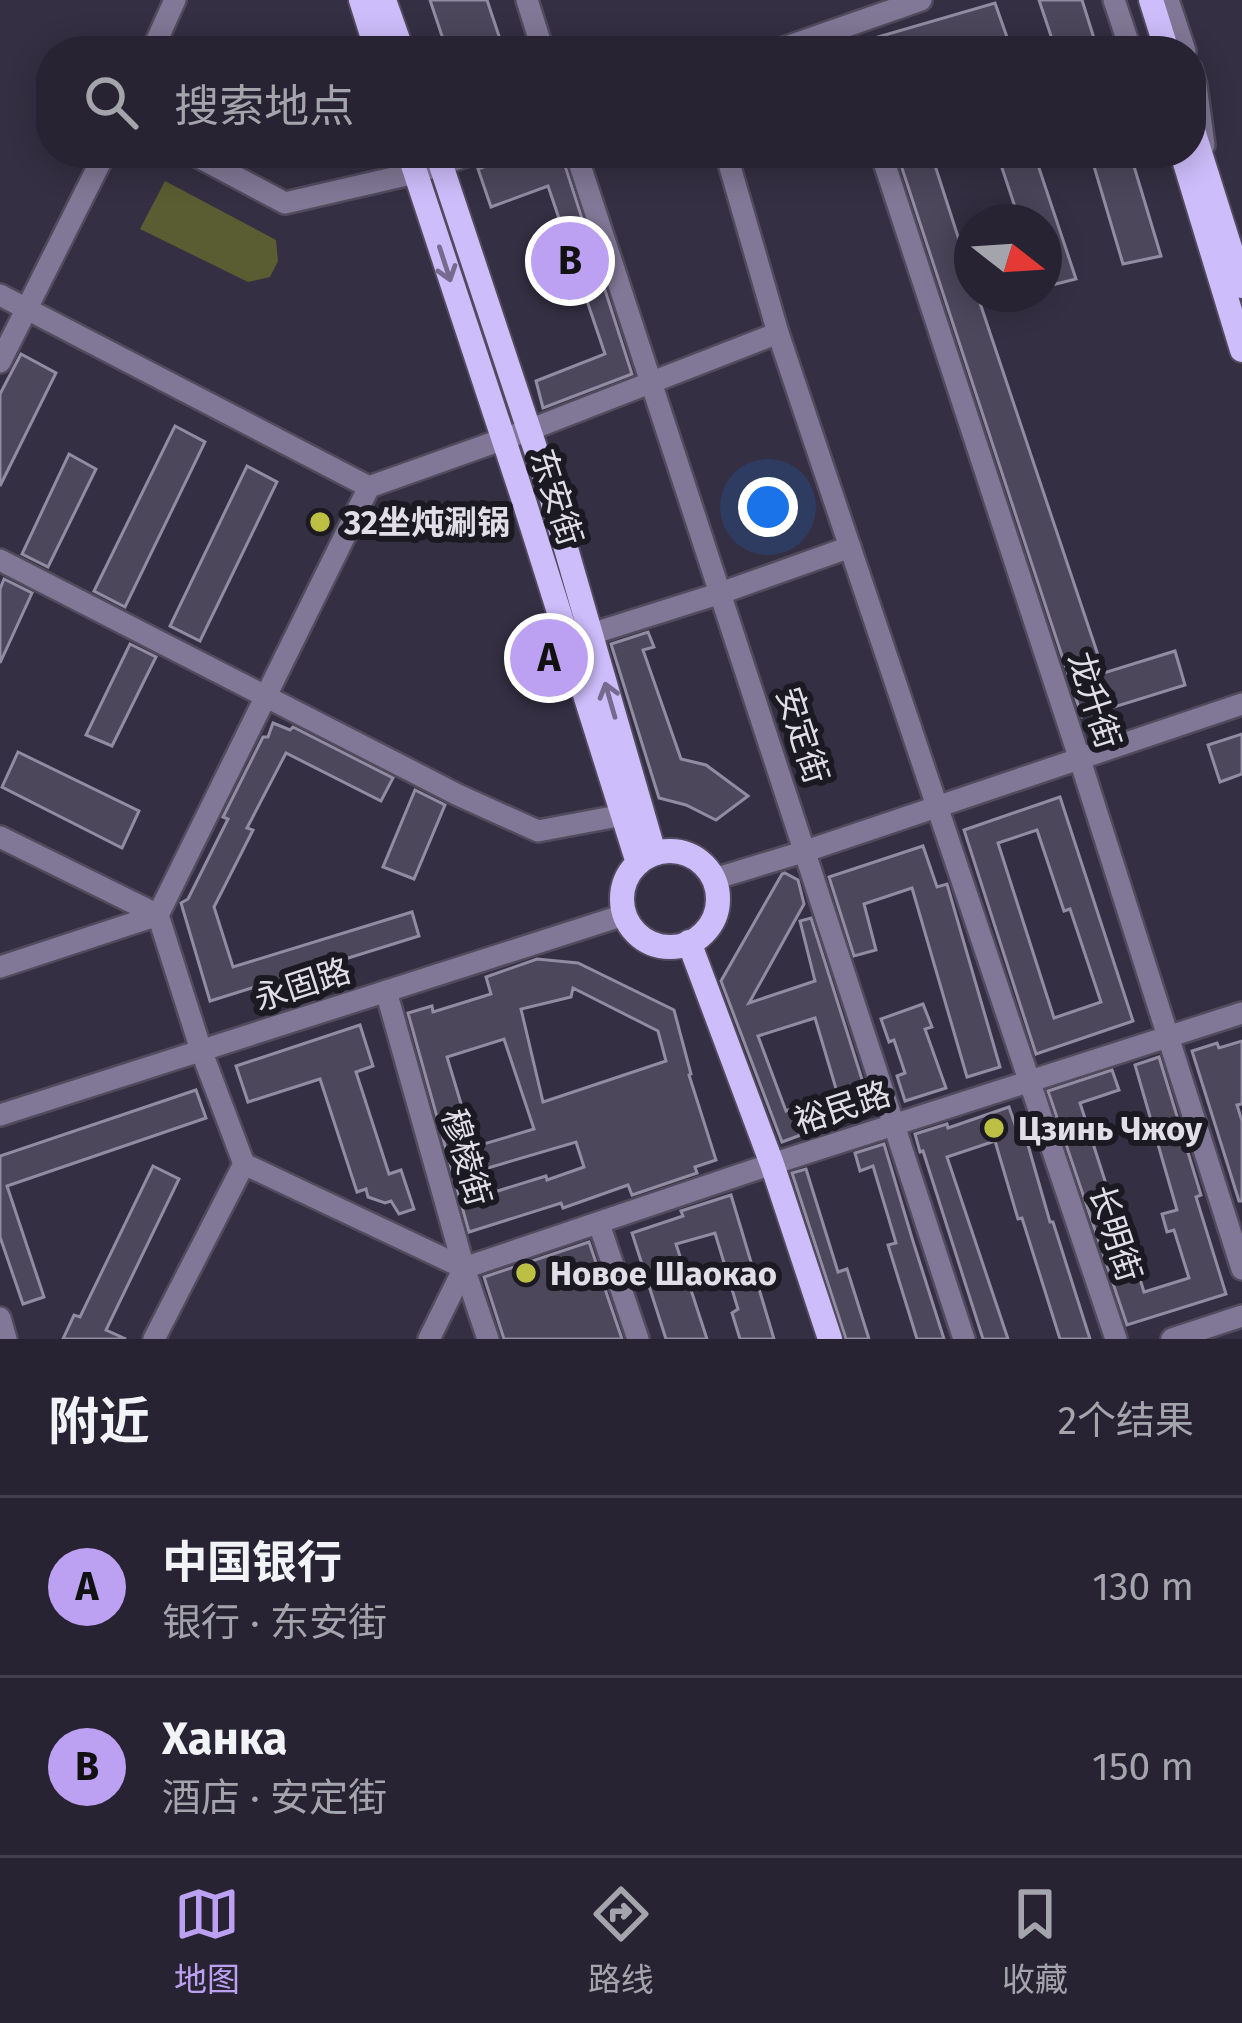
<!DOCTYPE html>
<html lang="zh">
<head>
<meta charset="utf-8">
<style>
	body { margin:0; font-family:"Fira Sans","Noto Sans SC",sans-serif; background:#2f2b3a; color:#f1f3f6 }
	.compass { position:absolute; left:954px; top:204px; width:108px; height:108px; border-radius:50%; background:#272332; box-shadow:0 6px 30px #0003; rotate:107deg }
	.you { position:absolute; left:768px; top:507px; width:42px; height:42px; margin:-30px; border:9px solid #fff; border-radius:50%; background:#1a73e8; box-shadow:0 0 0 18px #1a73e833 }
	.badge { display:grid; place-items:center; width:78px; height:78px; border-radius:50%; background:#bca0f2; color:#111; font-size:39px; font-weight:700 }
	.pin { position:absolute; translate:-50% -50%; border:6px solid #fff; box-shadow:0 3px 12px #0006 }
	.list { margin:0; padding:0; list-style:none }
	h2 { display:flex; justify-content:space-between; align-items:center; height:156px; margin:0; padding:0 48px; font-size:51px }
	h2 small { font-size:39px; font-weight:400; color:#a4a4ac }
	.list li { display:grid; grid-template-columns:78px 1fr auto; gap:36px; align-items:center; box-sizing:border-box; height:180px; padding:0 48px; border-top:3px solid #43404d }
	.list b { display:block; font-size:45px; white-space:nowrap }
	.list p { margin:0; font-size:39px; white-space:nowrap; color:#a4a4ac }
	.list em { font-size:39px; font-style:normal; color:#a4a4ac }
	.icon { flex:none; width:66px; height:66px; fill:none; stroke:currentColor; stroke-width:2; stroke-linecap:round; stroke-linejoin:round }
	.map { position:relative; flex:none; width:1242px; height:1339px; overflow:hidden }
	.search { position:absolute; background:#272332; box-shadow:0 6px 30px #0003; left:36px; right:36px; top:36px; height:132px; display:flex; align-items:center; gap:30px; box-sizing:border-box; padding:0 42px; border-radius:48px; color:#a4a4ac; font-size:45px }
	.sheet { height:516px; background:#272332 }
	nav { display:flex; justify-content:space-around; align-items:center; box-sizing:border-box; height:168px; border-top:3px solid #43404d; background:#272332; font-size:33px; color:#a4a4ac }
	nav a { display:grid; justify-items:center; gap:6px }
	nav .on { color:#bca0f2 }
	.map>svg:first-child { display:block }
</style>
</head>
<body>
<div class="map">
<svg width="1242" height="1339" viewBox="0 0 1242 1339">
	<rect width="100%" height="100%" fill="#342f42"/>
	<path fill="#5a5d31" d="M165,181L276,240L278,261L270,277L248,282L140,229Z"/>
	<g fill="#4c475b" stroke="#928ca3" stroke-width="3" fill-rule="evenodd">
		<path d="M430,0H487L504,51H447Z"/>
		<path d="M1039,0H1082L1098,51H1056Z"/>
		<path d="M995,3L1008,40L968,51H867L864,41Z"/>
		<path d="M521,153H561L632,374L543,408L536,381L605,354L548,186L491,207L478,169Z"/>
		<path d="M897,153H931L972,280V294H977L1104,673L1175,651L1185,685L1082,717Z"/>
		<path d="M997,153H1034L1076,279L1044,287V222H1020Z"/>
		<path d="M1090,153H1130L1161,256L1123,264Z"/>
		<path d="M21,354L56,373L0,486V394Z"/>
		<path d="M175,426L205,442L125,607L94,591Z"/>
		<path d="M69,454L96,469L48,567L22,554Z"/>
		<path d="M247,466L277,482L200,641L170,626Z"/>
		<path d="M4,579L32,593L0,663V589Z"/>
		<path d="M648,632L654,647L643,650L681,759L706,765L748,796L716,820L686,805L659,798L611,644Z"/>
		<path d="M130,644L156,657L112,746L86,735Z"/>
		<path d="M273,723L290,730L293,727L393,778L381,801L286,753L247,828L253,830L214,907L233,967L412,912L419,936L210,1001L181,903L188,899L228,819L223,817L263,737H268Z"/>
		<path d="M1242,734V774L1220,782L1208,745Z"/>
		<path d="M18,752L139,811L122,848L2,787Z"/>
		<path d="M415,790L445,805L414,879L383,867Z"/>
		<path d="M1060,797L1133,1021L1036,1054L964,830ZM1037,830L1064,911L1070,909L1101,1002L1054,1018L998,843Z"/>
		<path d="M923,846L937,887L947,884L1000,1067L967,1077L912,888L864,904L876,950L854,956L829,877Z"/>
		<path d="M785,873L798,880L804,904L749,1003L815,981L800,921L811,918L872,1111L845,1119L815,1018L758,1036L786,1111L817,1099L825,1126L782,1142L721,981L782,874Z"/>
		<path d="M537,959L578,963L674,1010L691,1074L689,1075L716,1160L695,1167L697,1173L632,1195L628,1185L563,1208L561,1203L469,1232L408,1013L432,1006L433,1012L491,994L486,977ZM573,988L658,1031L666,1061L543,1102L521,1009L571,997ZM504,1039L534,1129L474,1147L447,1057ZM576,1142L584,1167L547,1180L546,1176L488,1194L481,1170Z"/>
		<path d="M923,1004L932,1027L925,1029L946,1088L905,1101L897,1076L905,1073L894,1040L889,1042L881,1019Z"/>
		<path d="M360,1025L373,1066L356,1072L389,1174L401,1170L414,1209L399,1214L391,1201L385,1203L368,1197L366,1189L357,1192L320,1079L248,1102L236,1066Z"/>
		<path d="M1242,1041V1104L1237,1105L1242,1121V1201H1239L1192,1051L1217,1043L1219,1048Z"/>
		<path d="M1159,1057L1201,1195L1196,1197L1226,1294L1127,1325L1048,1091L1112,1070L1119,1090L1080,1103L1115,1212L1119,1211L1144,1292L1189,1278L1174,1230L1167,1232L1162,1214L1177,1210L1135,1065Z"/>
		<path d="M196,1090L206,1118L7,1186L44,1297L23,1304L0,1237V1156Z"/>
		<path d="M1009,1107L1018,1133L1024,1131L1050,1222H1053L1090,1339H1060L1022,1218L1018,1219L995,1141L947,1157L1008,1339H983L923,1151L920,1152L915,1134L947,1124L948,1128Z"/>
		<path d="M884,1144L912,1238L944,1339H917L888,1245L896,1243L873,1166L860,1171L855,1153Z"/>
		<path d="M153,1166L179,1179L106,1330L126,1339H63L74,1315L80,1317Z"/>
		<path d="M806,1169L838,1272L847,1269L869,1339H846L792,1173Z"/>
		<path d="M731,1195L774,1339H740L732,1313L738,1309L715,1233L676,1244L707,1339H666L632,1233L683,1216L681,1211Z"/>
		<path d="M589,1242L622,1339H504L484,1277Z"/>
	</g>
	<g fill="none" stroke-linecap="round" stroke-linejoin="round">
		<defs>
			<g id="minor">
				<path d="M527,0L543,51"/>
				<path d="M1114,0L1131,51"/>
				<path d="M1168,0L1185,51"/>
				<path d="M152,51L175,0"/>
				<path d="M775,51L921,0"/>
				<path d="M1191,69L1196,86L1204,145"/>
				<path d="M191,153L285,203L415,173L475,153"/>
				<path d="M576,153L964,1339"/>
				<path d="M726,153L778,333L1116,1339"/>
				<path d="M881,153L1080,760L1242,1269"/>
				<path d="M0,295L369,487"/>
				<path d="M0,362L105,153"/>
				<path d="M0,560L458,795L538,831L623,815"/>
				<path d="M591,634L721,593L850,547"/>
				<path d="M0,837L158,915L201,1050L244,1164"/>
				<path d="M714,879L806,851L1242,704"/>
				<path d="M0,967L158,915L369,487L529,430L778,333"/>
				<path d="M386,991L464,1268L488,1339"/>
				<path d="M0,1115L624,915"/>
				<path d="M599,1224L638,1339"/>
				<path d="M464,1268L772,1164L1242,1013"/>
				<path d="M0,1318L6,1339"/>
				<path d="M154,1339L244,1164L464,1268"/>
				<path d="M429,1339L464,1268"/>
				<path d="M1172,1339L1242,1316"/>
			</g>
			<g id="major">
				<path d="M361,0L377,51"/>
				<path d="M384,0L402,51"/>
				<path d="M1151,0L1167,51"/>
				<path d="M1191,124L1242,286"/>
				<path d="M409,153L524,501L638,863"/>
				<path d="M437,153L550,493L654,853"/>
				<path d="M1182,153L1242,350"/>
				<circle cx="670" cy="899" r="48"/>
				<path d="M689,942L772,1164L830,1339"/>
			</g>
		</defs>
		<use href="#minor" stroke="#504b5d" stroke-width="26"/>
		<use href="#major" stroke="#504b5d" stroke-width="28"/>
		<use href="#minor" stroke="#807896" stroke-width="21"/>
		<use href="#major" stroke="#cdbdfb" stroke-width="24"/>
	</g>
	<defs><path id="oneway-shaft" d="M-6 0H5M1.5-3L5.5 0L1.5 3" fill="none" stroke-width="1.6" stroke-linecap="round" stroke-linejoin="round" transform="scale(3)"/></defs>
	<g stroke="#746b8e">
		<use href="#oneway-shaft" transform="translate(445 264) rotate(72)"/>
		<use href="#oneway-shaft" transform="translate(610 700) rotate(-106)"/>
	</g>
	<g fill="#bbc045" stroke="#1b1921" stroke-width="4.5">
		<circle cx="320" cy="522" r="12"/>
		<circle cx="994" cy="1128" r="12"/>
		<circle cx="526" cy="1273" r="12"/>
	</g>
	<g text-anchor="middle" stroke-width="12" stroke-linejoin="round" paint-order="stroke">
		<g font-size="33" fill="#e1deea" stroke="#1b1921">
			<text transform="translate(557 497) rotate(72)" y="12">东安街</text>
			<text transform="translate(1095 700) rotate(72)" y="12">龙升街</text>
			<text transform="translate(803 735) rotate(72)" y="12">安定街</text>
			<text transform="translate(302 984) rotate(-18)" y="12">永固路</text>
			<text transform="translate(842 1107) rotate(-18)" y="12">裕民路</text>
			<text transform="translate(467 1157) rotate(74)" y="12">穆棱街</text>
			<text transform="translate(1116 1233) rotate(72)" y="12">长明街</text>
		</g>
		<g font-size="33" font-weight="bold" fill="#e1deea" stroke="#1b1921" text-anchor="start">
			<text x="344" y="534">32坐炖涮锅</text>
			<text x="1018" y="1140">Цзинь Чжоу</text>
			<text x="550" y="1285">Новое Шаокао</text>
		</g>
	</g>
</svg>
<svg class="compass" viewBox="-18 -18 36 36"><path d="M0-13l5 13h-10z" fill="#e53935"/><path d="M0 13l5-13h-10z" fill="#a4a4ac"/></svg>
<div class="you"></div>
<div class="pin badge" style="left:549px;top:658px">A</div>
<div class="pin badge" style="left:570px;top:261px">B</div>
<div class="search"><svg class="icon" aria-label="search" viewBox="0 0 24 24"><circle cx="10" cy="10" r="6"/><path d="M15 15l6 6"/></svg>搜索地点</div>
</div>
<section class="sheet">
<h2>附近<small>2个结果</small></h2>
<ul class="list">
<li><span class="badge">A</span><div><b>中国银行</b><p>银行 · 东安街</p></div><em>130 m</em></li>
<li><span class="badge">B</span><div><b>Ханка</b><p>酒店 · 安定街</p></div><em>150 m</em></li>
</ul>
</section>
<nav>
<a class="on"><svg class="icon" aria-label="map" viewBox="0 0 24 24"><path d="M3 6l6-2 6 2 6-2v14l-6 2-6-2-6 2zM9 4v14M15 6v14"/></svg>地图</a>
<a><svg class="icon" aria-label="directions" viewBox="0 0 24 24"><path d="M12 3l9 9-9 9-9-9zM9 14v-3h6M13 9l2 2-2 2"/></svg>路线</a>
<a><svg class="icon" aria-label="saved" viewBox="0 0 24 24"><path d="M7 4h10v16l-5-4-5 4z"/></svg>收藏</a>
</nav>
</body>
</html>
